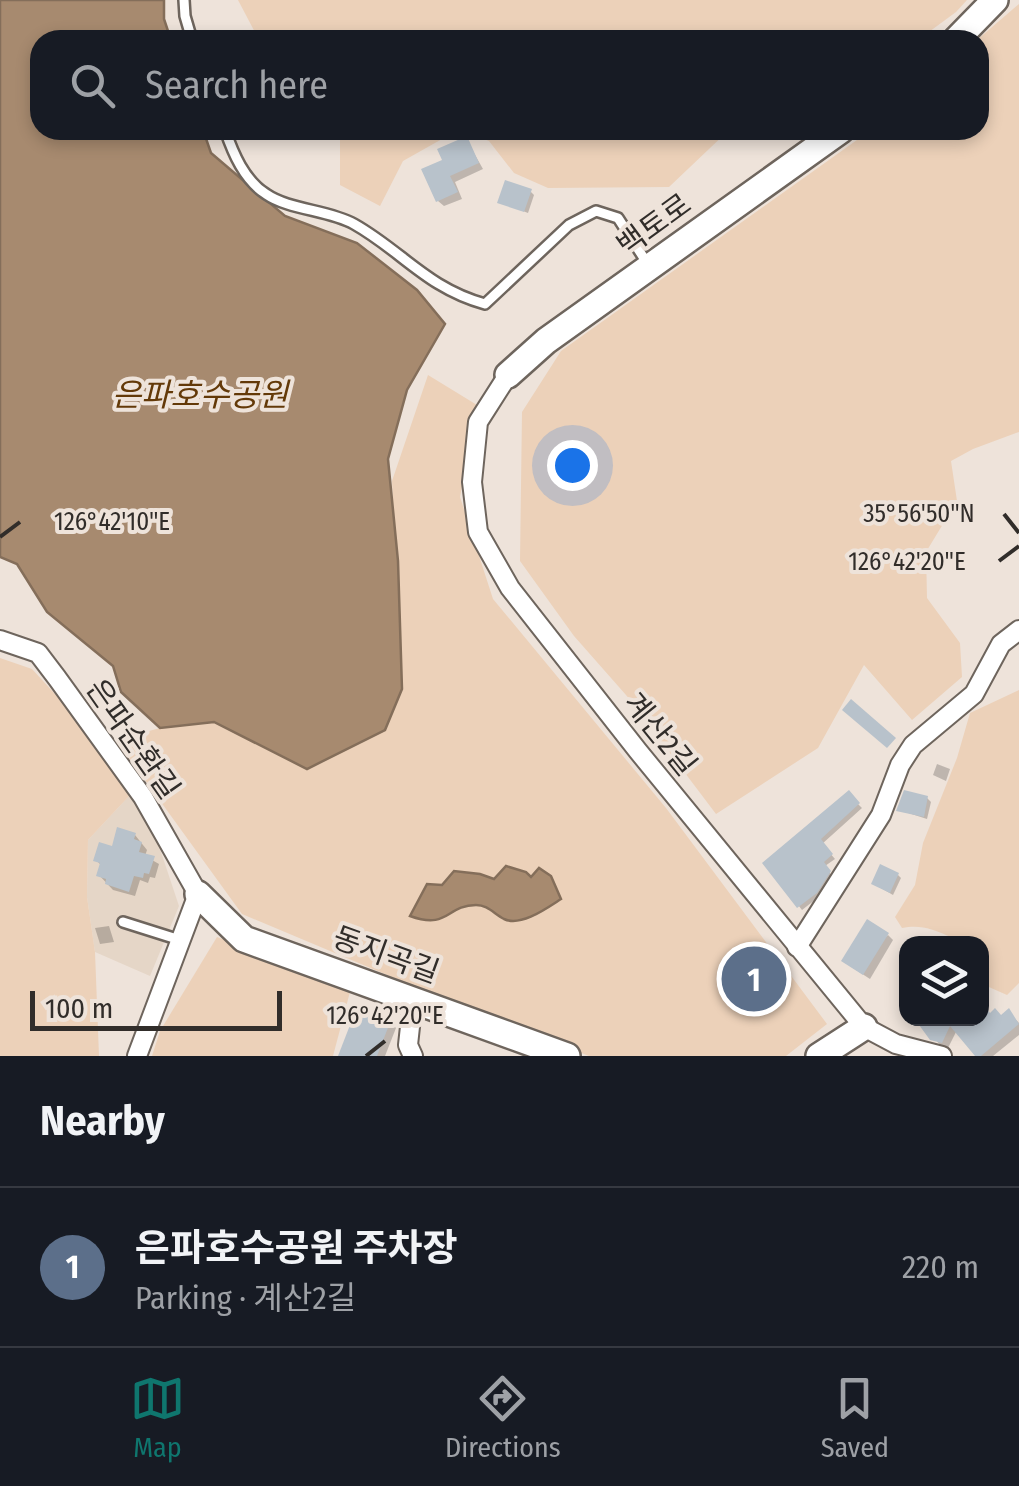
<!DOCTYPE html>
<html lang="en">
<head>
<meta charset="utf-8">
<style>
	body { margin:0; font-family:"Fira Sans Condensed","Noto Sans KR",sans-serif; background:#20242c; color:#f1f3f6 }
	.controls { position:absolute; right:30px; bottom:30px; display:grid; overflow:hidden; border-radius:20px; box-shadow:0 5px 15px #0003 }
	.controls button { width:90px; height:90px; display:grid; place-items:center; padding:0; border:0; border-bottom:2px solid #363941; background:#171b24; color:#f1f3f6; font:50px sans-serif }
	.scale { position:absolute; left:30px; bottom:25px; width:252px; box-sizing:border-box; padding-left:10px; border:5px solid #312d2a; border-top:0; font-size:28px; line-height:35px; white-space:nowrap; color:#312d2a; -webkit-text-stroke:8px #eee3da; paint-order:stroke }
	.you { position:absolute; left:572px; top:465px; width:35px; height:35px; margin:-25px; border:8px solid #fff; border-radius:50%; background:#1a73e8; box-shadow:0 0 0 15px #1a73e833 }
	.badge { display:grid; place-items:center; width:65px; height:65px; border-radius:50%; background:#0f766e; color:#fff; font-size:32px; font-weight:700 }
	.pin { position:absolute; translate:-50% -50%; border:5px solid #fff; box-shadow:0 2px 10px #0006 }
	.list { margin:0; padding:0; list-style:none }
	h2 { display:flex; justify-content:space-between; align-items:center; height:130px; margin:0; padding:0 40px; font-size:42px }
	h2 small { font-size:32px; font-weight:400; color:#9ea1a6 }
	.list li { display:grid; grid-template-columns:65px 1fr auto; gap:30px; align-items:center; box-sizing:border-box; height:160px; padding:0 40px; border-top:2px solid #363941 }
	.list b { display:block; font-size:38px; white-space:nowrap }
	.list p { margin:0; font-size:32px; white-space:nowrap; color:#9ea1a6 }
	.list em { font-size:32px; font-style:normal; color:#9ea1a6 }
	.icon { flex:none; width:55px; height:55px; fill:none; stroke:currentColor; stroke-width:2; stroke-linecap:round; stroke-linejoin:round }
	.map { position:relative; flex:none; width:1019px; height:1056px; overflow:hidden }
	.search { position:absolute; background:#171b24; box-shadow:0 5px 15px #0003; left:30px; right:30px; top:30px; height:110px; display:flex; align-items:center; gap:25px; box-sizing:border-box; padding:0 35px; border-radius:30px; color:#9ea1a6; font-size:38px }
	.sheet { height:290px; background:#171b24 }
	nav { display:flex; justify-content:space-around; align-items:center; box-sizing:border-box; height:140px; border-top:2px solid #363941; background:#171b24; font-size:28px; color:#9ea1a6 }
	nav a { display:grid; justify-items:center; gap:5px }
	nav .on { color:#0f766e }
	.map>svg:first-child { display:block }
</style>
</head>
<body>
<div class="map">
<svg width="1019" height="1056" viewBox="0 0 1019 1056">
	<rect width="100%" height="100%" fill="#eee3da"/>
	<path fill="#e5d6c7" d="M131,794L158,843L179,906L150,976L95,952L87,897L88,840Z"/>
	<g fill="#ecd1b9">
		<path d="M238,0H967L956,12L918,40H259Z"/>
		<path d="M1019,4V432L973,449L951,461L957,501L926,552L927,598L960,643L962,677L912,720L864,665L818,748L716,814L626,695L574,636L520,561L522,412L561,351L871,130H979L977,40Z"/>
		<path d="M340,130H458L403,161L380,206L340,185Z"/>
		<path d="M461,130H729L669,187L548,188L514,173L489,141Z"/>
		<path d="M428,375L477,405L460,497L493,599L666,808L827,1024L786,1056H589L430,993L242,914L116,740L160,728L214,722L307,769L385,730L402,689L392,481Z"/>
		<path d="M0,658L32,669L66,706L131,794L88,840L87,897L95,952L99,1056H0Z"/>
		<path d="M1019,690V983L1007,995L982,984V959L987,953L982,950V944C950,944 935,921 902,928L895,917L915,885L923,843L957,758L970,713Z"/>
		<path d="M217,937L351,988L333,1056H152L160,1031Z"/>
	</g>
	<g fill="#a78a6f" stroke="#846e5a" stroke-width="2.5">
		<path d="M0,0H164V19L171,40H40V130H203L211,153L285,216L357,243L417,290L445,324L407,390L388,459L398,561L402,689L385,730L307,769L214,722L160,728L121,692L113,666L47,612L17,564L0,557Z"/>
		<path d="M506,866L526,872L531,877L539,868L551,876L561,899C547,908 521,927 504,919C494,914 488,905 476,905C446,905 449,930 410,916L427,884L442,885L454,871L480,874L494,879Z"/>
	</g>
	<g fill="#0003">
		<path d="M466,139L483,169L455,182L462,199L444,206L438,201L445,161Z"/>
		<path d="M530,191L534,195L528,213L500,202Z"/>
		<path d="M937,764L950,769L946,781L933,775Z"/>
		<path d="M848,794L862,808L822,844L835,859L825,866L832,876L820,896L802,910L766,863Z"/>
		<path d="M927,798L931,802L927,819L899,810Z"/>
		<path d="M135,835L147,850L145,856L159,864L155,878L150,877L148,883L140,880L135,896L113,890L99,875L102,866L96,860Z"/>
		<path d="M898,875L901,878L893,895L874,884Z"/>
		<path d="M109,926L114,942L100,944L95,928Z"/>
		<path d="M888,935L893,940L870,979L850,966Z"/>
		<path d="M982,1005L990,1015L1001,1018L1009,1012L1019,1023V1035L993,1056H979L957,1030L948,1048L941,1046L917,1018H982Z"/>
		<path d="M390,1022L396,1028L385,1056H341Z"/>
	</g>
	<g fill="#b8c2cb">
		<path d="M467,136L479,163L450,176L458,192L436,202L421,169L442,160L437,149Z"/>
		<path d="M505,180L532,189L524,212L497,203Z"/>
		<path d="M851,699L896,738L887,748L842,710Z"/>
		<path d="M849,790L860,803L821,839L833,854L824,862L831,871L817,893L797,908L762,863Z"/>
		<path d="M904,790L928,796L924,817L896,811Z"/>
		<path d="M117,827L136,833L134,839L142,842L139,852L155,856L149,874L144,873L143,878L134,876L129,892L105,884L106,879L96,876L100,863L93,861L99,842L112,846Z"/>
		<path d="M880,864L899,873L890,893L871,884Z"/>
		<path d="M867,919L889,933L863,975L841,961Z"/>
		<path d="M982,1003L990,1013L995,1008L1001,1015L1009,1008L1019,1024L981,1056H975L950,1026L942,1043L930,1040L914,1018H982Z"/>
		<path d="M357,1007L391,1020L377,1056H338Z"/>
	</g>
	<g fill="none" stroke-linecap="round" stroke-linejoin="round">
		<defs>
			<g id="lane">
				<path d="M184,0L185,16L192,40"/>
				<path d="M225,130C233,153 244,180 266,194C289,210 329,210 354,224C402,251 427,288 485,304L569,225L596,211L618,218L649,266"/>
				<path d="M123,922L180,940"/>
			</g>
			<g id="street">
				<path d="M508,375L478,422L472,482L478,532L510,588L638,751L864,1027L896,1044L942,1056"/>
				<path d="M0,640L38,653L57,678L143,797L198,894L137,1056"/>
				<path d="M797,947L881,815L900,765L913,745L974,694L1001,644L1019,630"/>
				<path d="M413,999L408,1045L413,1056"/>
			</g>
			<g id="secondary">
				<path d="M956,40L995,0"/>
				<path d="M508,375L546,341L841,130"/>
				<path d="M198,894L244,939L567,1056"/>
				<path d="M819,1056L864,1027"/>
			</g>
		</defs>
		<use href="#lane" stroke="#6e655d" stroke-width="14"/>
		<use href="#street" stroke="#6e655d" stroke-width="22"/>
		<use href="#secondary" stroke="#6e655d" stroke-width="30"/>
		<use href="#lane" stroke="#fff" stroke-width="9"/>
		<use href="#street" stroke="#fff" stroke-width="18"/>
		<use href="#secondary" stroke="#fff" stroke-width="25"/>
	</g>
	<path fill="none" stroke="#312d2a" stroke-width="4" d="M1004,514L1019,533M0,537L20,522M999,561L1019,546M366,1056L385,1041"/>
	<g text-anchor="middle" stroke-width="8" stroke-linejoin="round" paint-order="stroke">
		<g font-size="30" fill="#312d2a" stroke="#eee3da">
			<text transform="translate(654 225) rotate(-36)" y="10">백토로</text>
			<text transform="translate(660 734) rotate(51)" y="10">계산2길</text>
			<text transform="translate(133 739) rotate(55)" y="10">은파순환길</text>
			<text transform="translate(386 955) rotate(20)" y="10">동지곡길</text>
		</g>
		<g font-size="32" font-style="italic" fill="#633908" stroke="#eee3da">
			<text x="200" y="406">은파호수공원</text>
		</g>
	</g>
	<g font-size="25" text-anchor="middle" fill="#312d2a" stroke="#eee3da" stroke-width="8" stroke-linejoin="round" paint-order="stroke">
		<text x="919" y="522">35°56'50"N</text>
		<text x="112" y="530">126°42'10"E</text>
		<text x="907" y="570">126°42'20"E</text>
		<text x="385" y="1024">126°42'20"E</text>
	</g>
</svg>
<div class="controls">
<button><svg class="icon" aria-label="layers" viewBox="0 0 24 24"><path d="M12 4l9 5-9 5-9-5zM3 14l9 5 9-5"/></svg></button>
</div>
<div class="scale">100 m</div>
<div class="you"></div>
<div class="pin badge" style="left:754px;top:979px;background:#5c6f8a">1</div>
<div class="search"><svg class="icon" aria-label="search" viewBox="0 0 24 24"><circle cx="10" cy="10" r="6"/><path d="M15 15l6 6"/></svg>Search here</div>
</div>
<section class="sheet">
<h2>Nearby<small></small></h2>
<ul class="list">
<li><span class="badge" style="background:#5c6f8a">1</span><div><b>은파호수공원 주차장</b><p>Parking · 계산2길</p></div><em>220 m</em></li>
</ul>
</section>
<nav>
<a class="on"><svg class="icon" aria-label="map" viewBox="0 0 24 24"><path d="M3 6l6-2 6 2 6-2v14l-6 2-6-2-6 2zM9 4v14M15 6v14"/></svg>Map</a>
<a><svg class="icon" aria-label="directions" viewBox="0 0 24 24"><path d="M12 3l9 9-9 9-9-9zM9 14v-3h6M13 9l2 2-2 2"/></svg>Directions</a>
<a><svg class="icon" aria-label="saved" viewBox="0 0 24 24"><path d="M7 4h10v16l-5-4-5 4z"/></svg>Saved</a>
</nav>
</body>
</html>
